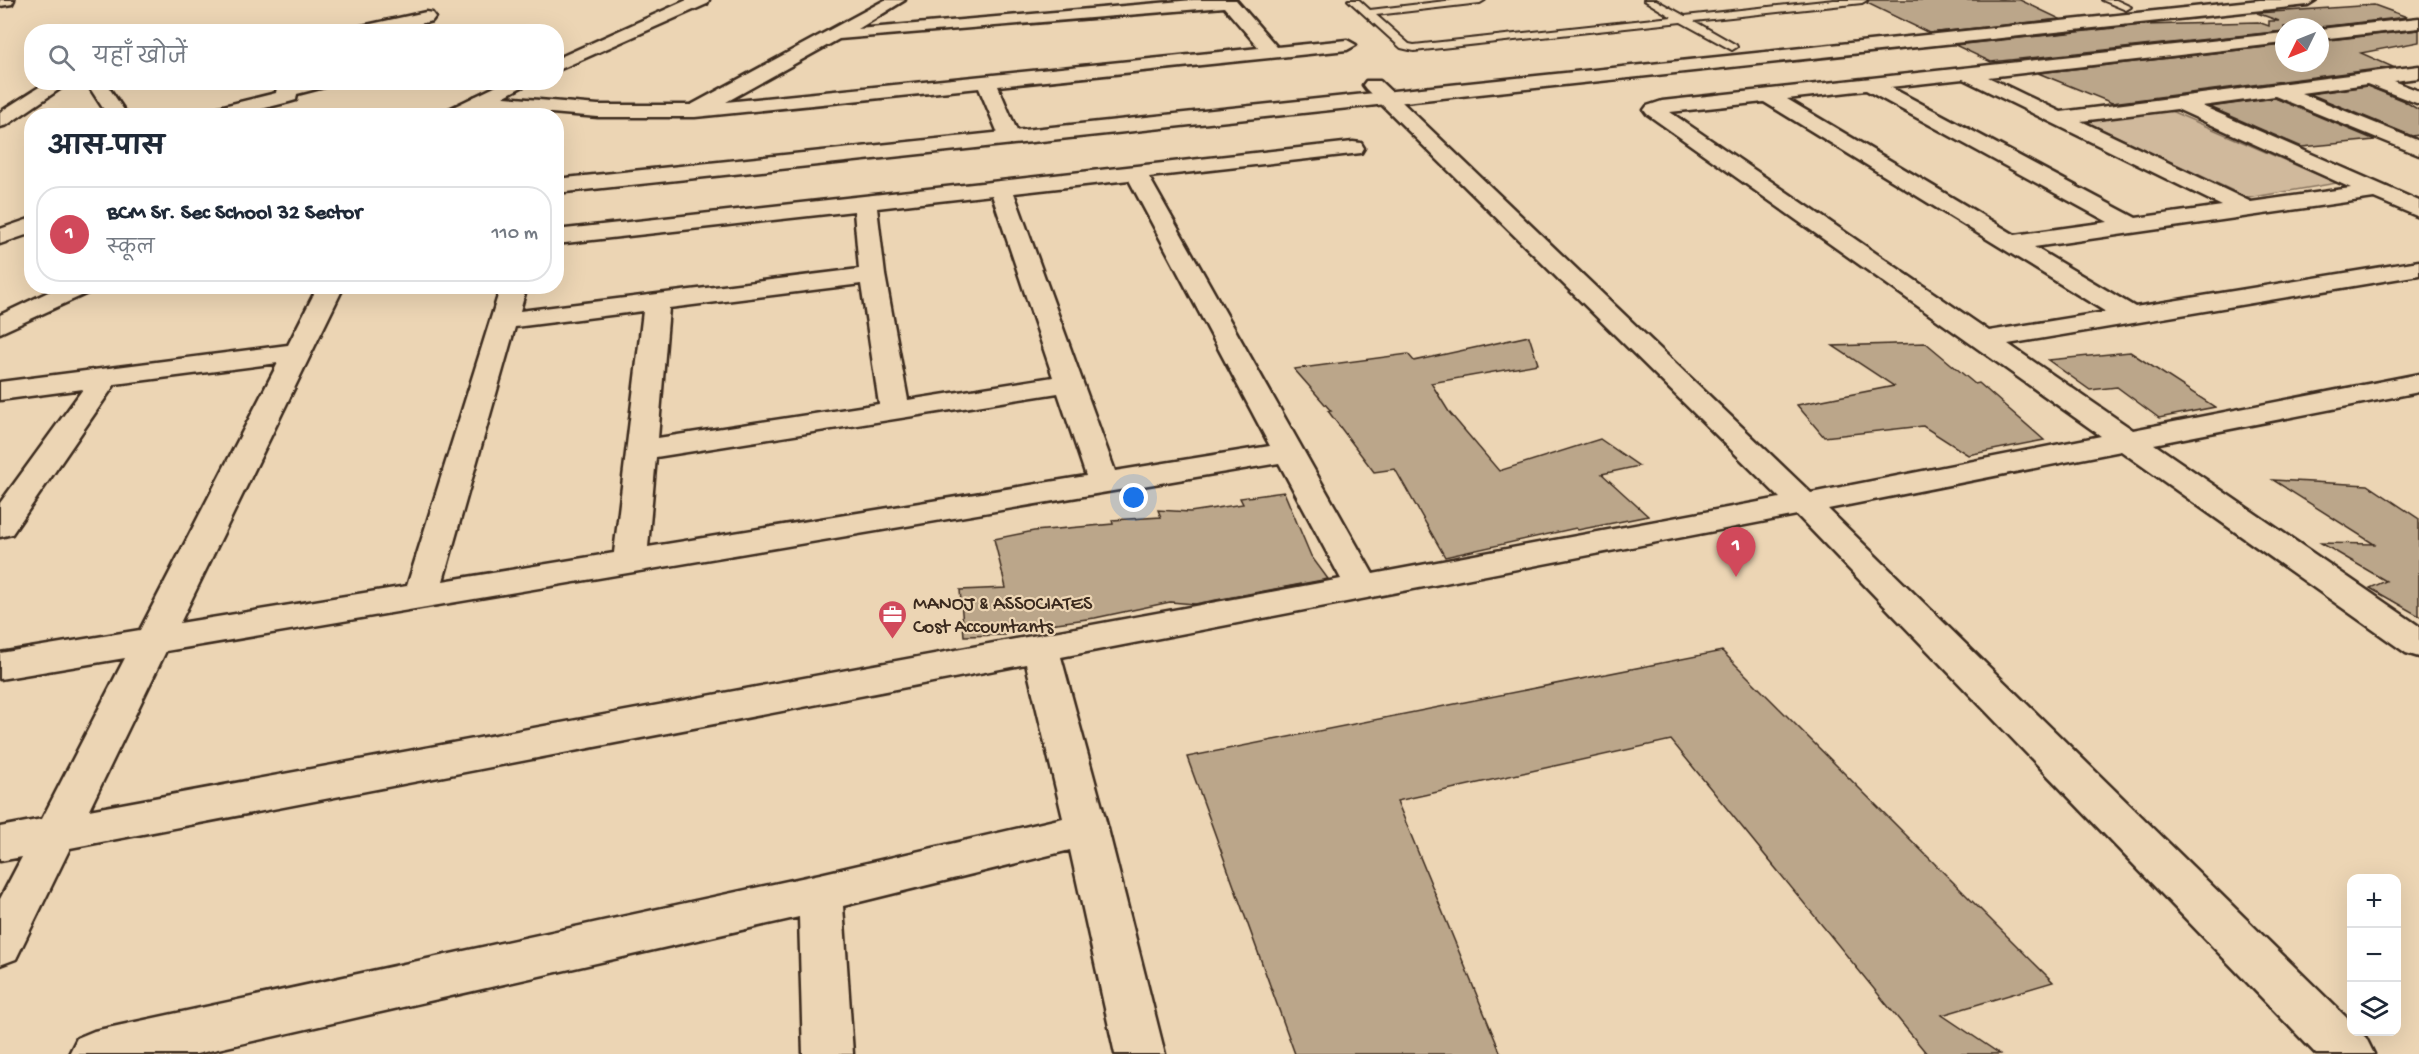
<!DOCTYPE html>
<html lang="hi">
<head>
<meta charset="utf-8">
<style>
	body { margin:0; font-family:"Gochi Hand","Playpen Sans Deva",sans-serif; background:#f2f2f3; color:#1f2937 }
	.controls { position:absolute; right:18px; bottom:18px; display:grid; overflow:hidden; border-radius:12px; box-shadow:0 6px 24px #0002 }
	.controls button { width:54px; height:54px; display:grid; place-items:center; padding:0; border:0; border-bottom:2px solid #e0e1e3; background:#fff; color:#1f2937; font:30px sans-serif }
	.compass { position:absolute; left:2275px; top:18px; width:54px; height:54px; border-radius:50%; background:#fff; box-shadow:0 6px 24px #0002; rotate:227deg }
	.you { position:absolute; left:1134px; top:498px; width:21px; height:21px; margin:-15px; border:4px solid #fff; border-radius:50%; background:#1a73e8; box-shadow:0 0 0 9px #1a73e833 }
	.badge { display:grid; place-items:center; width:39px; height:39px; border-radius:50%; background:#d1495b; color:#fff; font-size:20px; font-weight:700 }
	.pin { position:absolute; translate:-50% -50px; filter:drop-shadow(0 2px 3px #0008) }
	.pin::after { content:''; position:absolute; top:32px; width:21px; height:18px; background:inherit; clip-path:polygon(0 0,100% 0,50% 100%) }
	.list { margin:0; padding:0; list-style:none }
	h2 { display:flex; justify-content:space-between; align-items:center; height:78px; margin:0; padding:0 24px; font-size:26px }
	h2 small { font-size:20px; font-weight:400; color:#747a83 }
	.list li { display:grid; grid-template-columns:39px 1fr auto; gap:18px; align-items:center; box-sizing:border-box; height:96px; margin:0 12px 12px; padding:0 12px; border:2px solid #e0e1e3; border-radius:24px }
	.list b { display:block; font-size:22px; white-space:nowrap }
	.list p { margin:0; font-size:20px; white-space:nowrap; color:#747a83 }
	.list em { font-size:20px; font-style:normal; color:#747a83 }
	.icon { flex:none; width:33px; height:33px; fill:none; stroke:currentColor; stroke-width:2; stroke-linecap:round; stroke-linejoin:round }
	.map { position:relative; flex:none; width:2419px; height:1054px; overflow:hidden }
	.search { position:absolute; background:#fff; box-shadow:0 6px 24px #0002; left:24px; top:24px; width:540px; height:66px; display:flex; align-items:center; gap:15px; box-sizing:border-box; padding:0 21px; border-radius:24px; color:#747a83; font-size:22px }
	.panel { position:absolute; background:#fff; box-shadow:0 6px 24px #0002; left:24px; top:108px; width:540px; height:186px; border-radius:24px }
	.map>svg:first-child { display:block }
</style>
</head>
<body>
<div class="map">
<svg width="2419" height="1054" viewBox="0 0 2419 1054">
	<rect width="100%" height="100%" fill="#ecd5b4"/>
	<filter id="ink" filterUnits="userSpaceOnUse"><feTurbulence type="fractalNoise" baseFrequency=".0167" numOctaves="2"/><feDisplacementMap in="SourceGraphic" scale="12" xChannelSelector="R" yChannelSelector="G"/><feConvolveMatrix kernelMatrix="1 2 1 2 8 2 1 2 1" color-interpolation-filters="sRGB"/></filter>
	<g filter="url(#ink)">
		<path fill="#d0b99c" stroke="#86725d" stroke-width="1.5" d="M2164,108L2337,183L2248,198L2082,120Z"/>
		<g fill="#bba68a" stroke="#3b2a1e" stroke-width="1.5">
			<path d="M1869,0H2020L2060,19L1929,33L1867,3Z"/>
			<path d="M2374,5L2407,17L2319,27H2284V31L1991,62L1955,45L2143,25L2258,22L2269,26V21H2279L2257,13Z"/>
			<path d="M2419,30V42L2361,53L2393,67L2112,103L2038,73L2284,45V63H2320V41Z"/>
			<path d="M2367,86L2404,101L2419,110V135L2412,136L2310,94Z"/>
			<path d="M2275,98L2375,140L2302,147L2210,107Z"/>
			<path d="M1529,336L1538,364L1431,383L1449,412L1499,471L1600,439L1639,466L1602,474L1648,516L1578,530L1576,528L1445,557L1395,469L1374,472L1328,411H1331L1294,369L1408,354L1414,361Z"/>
			<path d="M1926,343L1975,384L1979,383L2044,440L1968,455L1923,426L1824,437L1797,405L1894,386L1833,346Z"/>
			<path d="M2130,352L2215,407L2159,418L2117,387L2090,390L2048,360Z"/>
			<path d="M2273,480L2368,485L2419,519V616L2370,588L2386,581L2321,543L2374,544Z"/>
			<path d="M1284,492L1311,556L1328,579L1195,604L1170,602L1095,618L1003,630L1005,635L964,636L960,590L1006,588L994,539L1034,531L1113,524L1112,520L1161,517L1158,510L1190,512L1243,504L1240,498Z"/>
			<path d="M1722,651L2053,982L1942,1015L2000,1054H1927L1671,740L1397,801L1501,1054H1295L1187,757Z"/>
		</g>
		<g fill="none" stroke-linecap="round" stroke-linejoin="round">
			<defs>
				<g id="service">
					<path d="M1348,0H1359L1370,10L1454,0H1485L1480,3L1376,15L1409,44L1414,45L1672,17L1644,0H1656L1685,16L1834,0H1867L1862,3L1694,21L1736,45L1737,47L1732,50L1681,22L1414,51L1401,48Z"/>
					<path d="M2102,0H2116L2131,7L2126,10Z"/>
				</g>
				<g id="minor">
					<path d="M0,0H14L12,4L0,6Z"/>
					<path d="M885,0H905L858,29L1193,0H1236L1277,47L1347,40L1356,45L1347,50L998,86L1020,138L1017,142H1003L1000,138L979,88L695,117H598L481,107L474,105L471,101L474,97L481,95L598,105H691ZM1224,7L1259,48L726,102L839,39Z"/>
					<path d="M426,12L432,13L435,17L432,21L385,32H351L353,28Z"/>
					<path d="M2419,18V28L2320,39V29Z"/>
					<path d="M2284,33V43L1988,77L2061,112L2419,66V78L2393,81L2419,91V104L2367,84L2301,93L2419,141V155L2275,96L2202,106L2419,201V217L2374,198L2034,247L2135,307L2419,261V275L2008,344L2133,430L2419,374V392L2154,444L2419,626V657L2406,653L2121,451L1828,509L2352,1023V1032H2360L2366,1038L2374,1054H2316L1797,515L1061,657L1108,829L1165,1054H1115L1070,850L843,906L853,1054H803L799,917L196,1054H69L77,1038L94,1031L820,874L1063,818L1026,664L70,848L16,959L0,965V899L22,857L0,861V827L42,819L125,658L0,679V653L140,630L278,363L115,384L12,534L0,537V503L83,389L0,400V382L288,345L318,286H344L180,623L407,586L501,286H527L520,311L859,269L854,211L556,244V230L1353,142L1361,143L1364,148L1361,153L1149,177L1373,574L1780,498L1366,89L1363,85L1366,81H1380L1811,493L2101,436L1647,114L1644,110L1647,106L1662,101ZM1963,79L2222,206L2136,218L1890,87ZM1866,90L2108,222L2015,235L1787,99ZM1764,102L2106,312L1989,331L1670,112ZM2177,109L2351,188L2251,202L2081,121ZM1129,180L1270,446L1115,471L1014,193ZM992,195L1053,377L908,400L885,275L877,208ZM861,284L879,404L658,438L669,308ZM643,311L614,553L443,581L515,327ZM1058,393L1086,476L648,547L656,457ZM1279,463L1341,579L89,810L166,651Z"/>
					<path d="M47,82H70L7,125L0,127V112Z"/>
					<path d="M86,82H105L128,116H108Z"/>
					<path d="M295,82H330L328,86L297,94L296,100L289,102L233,116H196L199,112L276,93L277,87Z"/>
					<path d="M32,218V233L0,244V229Z"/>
				</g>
				<g id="tertiary">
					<path d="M687,0H709L707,4L556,71V59Z"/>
					<path d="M2260,0H2316L2308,5L556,193V179Z"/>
					<path d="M505,82H531L467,116H440L443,112Z"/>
					<path d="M61,286H95L92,291L0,333V315Z"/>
				</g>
			</defs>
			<use href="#service" stroke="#3b2a1e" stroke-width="4"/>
			<use href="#minor" stroke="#3b2a1e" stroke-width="5"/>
			<use href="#tertiary" stroke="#3b2a1e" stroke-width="5"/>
			<use href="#service" fill="#ecd5b4" fill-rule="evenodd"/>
			<use href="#minor" fill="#ecd5b4" fill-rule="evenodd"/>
			<use href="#tertiary" fill="#ecd5b4" fill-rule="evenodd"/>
		</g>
	</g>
	<defs>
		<symbol id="office-pin" viewBox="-11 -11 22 30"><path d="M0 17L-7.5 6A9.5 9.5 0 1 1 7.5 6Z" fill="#d1495b" stroke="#ecd5b4"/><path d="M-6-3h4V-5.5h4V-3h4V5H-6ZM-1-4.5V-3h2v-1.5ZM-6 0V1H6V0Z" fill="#fff"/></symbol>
	</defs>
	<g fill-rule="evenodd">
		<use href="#office-pin" x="876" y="598" width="33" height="45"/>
	</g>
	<g text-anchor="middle" stroke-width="4.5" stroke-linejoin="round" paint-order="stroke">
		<g font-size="20" fill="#3b2a1e" stroke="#ecd5b4" text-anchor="start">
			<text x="913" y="609">MANOJ &amp; ASSOCIATES<tspan x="913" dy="23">Cost Accountants</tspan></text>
		</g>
	</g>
</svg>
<div class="controls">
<button>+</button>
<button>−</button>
<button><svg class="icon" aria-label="layers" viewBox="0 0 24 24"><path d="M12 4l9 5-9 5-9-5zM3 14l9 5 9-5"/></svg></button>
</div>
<svg class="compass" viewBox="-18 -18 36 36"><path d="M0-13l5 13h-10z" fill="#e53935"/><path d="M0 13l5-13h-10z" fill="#747a83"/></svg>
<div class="you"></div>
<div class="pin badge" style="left:1736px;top:577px">1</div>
<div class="search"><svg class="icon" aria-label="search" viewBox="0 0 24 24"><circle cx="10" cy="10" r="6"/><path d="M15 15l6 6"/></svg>यहाँ खोजें</div>
<section class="panel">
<h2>आस-पास<small></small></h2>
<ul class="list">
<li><span class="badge">1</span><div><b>BCM Sr. Sec School 32 Sector</b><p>स्कूल</p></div><em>110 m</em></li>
</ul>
</section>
</div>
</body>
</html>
